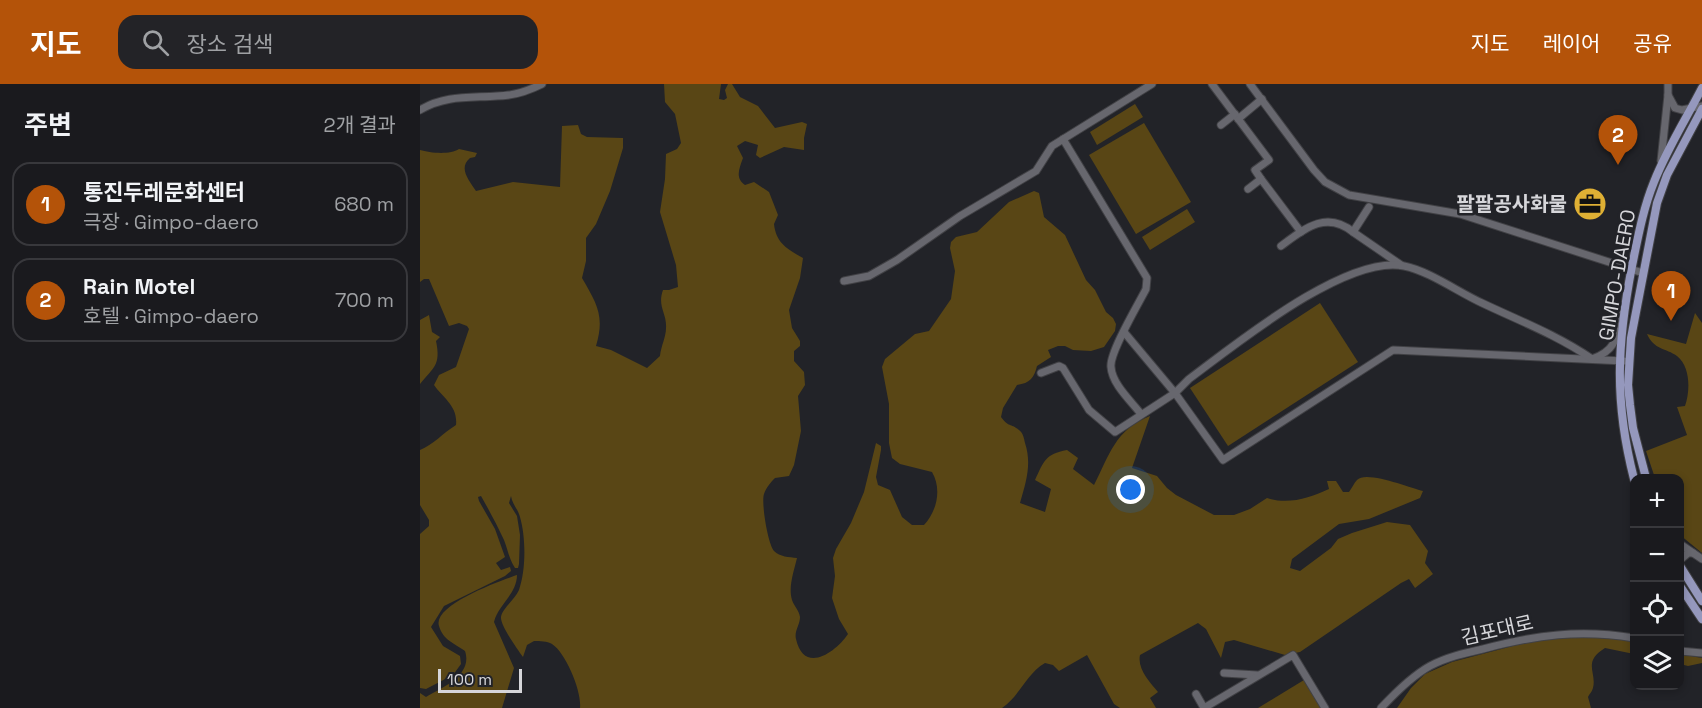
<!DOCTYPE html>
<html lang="ko">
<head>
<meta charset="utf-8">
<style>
	body { margin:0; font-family:"Space Grotesk","Noto Sans KR",sans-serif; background:#232327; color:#f1f3f6 }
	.controls { position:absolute; right:18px; bottom:18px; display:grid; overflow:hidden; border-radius:12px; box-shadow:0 3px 9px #0003 }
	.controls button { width:54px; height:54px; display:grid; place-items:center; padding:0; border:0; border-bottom:2px solid #38383c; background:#1a1a1e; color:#f1f3f6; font:30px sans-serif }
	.scale { position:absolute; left:18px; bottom:15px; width:84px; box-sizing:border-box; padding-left:6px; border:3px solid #d6d6da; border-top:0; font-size:16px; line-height:21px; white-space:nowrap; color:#d6d6da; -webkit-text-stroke:4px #222328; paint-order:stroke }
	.you { position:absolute; left:711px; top:406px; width:21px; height:21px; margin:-15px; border:4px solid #fff; border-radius:50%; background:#1a73e8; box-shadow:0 0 0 9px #1a73e833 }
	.badge { display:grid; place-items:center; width:39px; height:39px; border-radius:50%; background:#b45309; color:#fff; font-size:20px; font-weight:700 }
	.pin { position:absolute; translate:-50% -50px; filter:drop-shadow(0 2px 3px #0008) }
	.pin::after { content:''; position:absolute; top:32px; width:21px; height:18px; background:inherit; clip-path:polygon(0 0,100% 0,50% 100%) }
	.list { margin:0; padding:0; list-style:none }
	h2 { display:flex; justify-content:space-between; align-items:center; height:78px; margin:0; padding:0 24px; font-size:26px }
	h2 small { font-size:20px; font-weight:400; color:#9fa1a4 }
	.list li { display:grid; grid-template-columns:39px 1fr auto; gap:18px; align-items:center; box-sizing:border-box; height:84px; margin:0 12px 12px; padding:0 12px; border:2px solid #38383c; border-radius:18px }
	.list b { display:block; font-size:22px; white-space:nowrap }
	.list p { margin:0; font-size:20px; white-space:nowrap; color:#9fa1a4 }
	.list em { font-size:20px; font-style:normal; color:#9fa1a4 }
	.icon { flex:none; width:33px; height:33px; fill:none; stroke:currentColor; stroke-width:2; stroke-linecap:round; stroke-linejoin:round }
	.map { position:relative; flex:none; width:1282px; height:624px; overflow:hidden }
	header { display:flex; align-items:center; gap:36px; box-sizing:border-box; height:84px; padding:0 30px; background:#b45309; color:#fff }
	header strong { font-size:28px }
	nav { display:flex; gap:33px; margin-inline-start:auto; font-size:21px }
	.search { width:420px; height:54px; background:#232327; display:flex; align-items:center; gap:15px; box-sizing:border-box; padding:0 21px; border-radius:18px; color:#9fa1a4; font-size:22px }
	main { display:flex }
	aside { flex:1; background:#1a1a1e }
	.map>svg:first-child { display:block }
</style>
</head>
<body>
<header>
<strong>지도</strong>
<div class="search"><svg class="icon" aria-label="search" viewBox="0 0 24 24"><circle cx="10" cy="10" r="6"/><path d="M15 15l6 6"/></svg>장소 검색</div>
<nav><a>지도</a><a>레이어</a><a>공유</a></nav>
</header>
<main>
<aside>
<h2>주변<small>2개 결과</small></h2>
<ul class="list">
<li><span class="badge">1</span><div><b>통진두레문화센터</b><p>극장 · Gimpo-daero</p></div><em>680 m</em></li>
<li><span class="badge">2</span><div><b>Rain Motel</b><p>호텔 · Gimpo-daero</p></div><em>700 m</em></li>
</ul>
</aside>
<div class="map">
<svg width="1282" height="624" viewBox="0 0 1282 624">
	<rect width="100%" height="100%" fill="#222328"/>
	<g fill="#594615">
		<path d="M244,0H301L299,15L304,16L307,14L305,6L308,0H312L320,13L338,22L355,44L382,38L387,40L384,54V66L364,63L340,74L336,71L338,61L325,57L317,62L323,74C319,85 315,94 325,101L334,98L349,108L358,131L354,140C356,159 367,165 383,174L380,194L369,226L372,244L380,257V262L374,267V277L384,288L385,301L378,312L381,347L374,381L369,392L355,394C351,398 346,404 344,410C341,419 348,460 354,467C360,473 369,473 377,474C374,487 368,503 372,516C374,522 379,526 380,533C380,541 374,547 376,555C384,591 416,568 428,550L419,535L412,514L415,492L413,474L416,465L431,439L444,408L456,359L461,362V366L456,393L458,401L470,406L482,433L492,441H504C517,427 522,405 512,388L480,380L472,374L469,359V320L462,283L465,275L495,250L509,247L531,215L535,187L530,164L531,158L536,153L557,148L589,118L614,107L619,109L624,133L645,151L666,196L675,206L686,228L693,234L696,240L695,247L684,263L671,267L653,266L645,262H638L628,266L631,273L617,282C614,294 610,299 597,301L583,324L581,333C589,344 591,339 599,346C603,349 604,354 605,359C612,380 606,398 600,419L625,428L631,405L615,396C624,377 625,370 647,366L658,374L653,385L674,401C690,370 695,346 730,332L712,384L737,392L747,404L756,411L794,431H814L830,425L847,414C868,421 890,414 909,405L907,397H916L923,408H929C932,404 934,399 937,396C946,386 990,404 1003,407L1000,414L949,435L919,440L872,475L870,484L880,487L911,464L918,455L932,449L967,438L990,441L1008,467L1005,479L1013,490L995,504L989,495L981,499L880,568L865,571L814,556L805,558L801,574L786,545L778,539L720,571C717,585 730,598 738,608L730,614L736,624H700L694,620L667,571L639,587L633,581L625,579C606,590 600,612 582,624H160C162,608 146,569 132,560C127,557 120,557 114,557L107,561L103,573C98,566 80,541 81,533C82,525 95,515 99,506C106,486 106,454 100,433C98,425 92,420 91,412L89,419L97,432L100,451L99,480L98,484H95C89,475 88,466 84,456C77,441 69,426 61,412L58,413L59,417L75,445L85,473L76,479L81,486L90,483L91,487L85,492L24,522L11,543L23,562L40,572L41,580L33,591L6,605L0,604V450L9,442V436L0,421V366C13,361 23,349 36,341C38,322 23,314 14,301L19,291L36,283L49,245L47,242L39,239L29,242L9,195H4L0,198V66C10,69 30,71 39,65L57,69L55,73L50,74C38,84 49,96 56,107L93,98L140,103L142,42L158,41L161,50L167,53L203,54V64L190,107L176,140L166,154V177L162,194C177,220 185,232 176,262L191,266L227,284L240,272C241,262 246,253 246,244C247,229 237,223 243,206H249L258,203L256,181L240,128L245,95L246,70L257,65L261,59L255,30L245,18Z"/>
		<path d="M715,20L723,33L677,61L670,48Z"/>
		<path d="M724,39L771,118L716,150L669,71Z"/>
		<path d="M767,125L775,138L730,166L722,153Z"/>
		<path d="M900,219L938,278L808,362L770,304Z"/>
		<path d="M1275,229L1282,239V469L1260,451V394H1235L1226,367L1267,351L1257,323L1265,322C1270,308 1271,283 1257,272C1246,264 1234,266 1227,250L1266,260Z"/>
		<path d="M9,231L12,248L20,253L16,257C21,281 14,283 0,300V236Z"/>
		<path d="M97,491C97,510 78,521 74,538L94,584L82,624H0V609L6,613C23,603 53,591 45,567C34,559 23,556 19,542C12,521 82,496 97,491Z"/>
		<path d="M1190,553L1214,556V570L1185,564C1162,578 1177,588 1173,604C1172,608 1169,610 1168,613L1171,624H977L991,604L1005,590L1032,578L1123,554Z"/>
		<path d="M1260,570L1282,574V579L1268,582L1260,580Z"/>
		<path d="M884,596L901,624H838Z"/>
	</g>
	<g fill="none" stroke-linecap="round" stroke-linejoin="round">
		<defs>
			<g id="minor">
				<path d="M792,0L849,76L835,86L841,95"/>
				<path d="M830,0L894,86L905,98L929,111L1040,130L1223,189"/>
				<path d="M1248,0V11L1255,24L1262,26L1282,22"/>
				<path d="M0,26C25,11 50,14 77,12C93,12 108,7 122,0"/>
				<path d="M818,35L842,15"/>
				<path d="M801,41L815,30"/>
				<path d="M643,55L727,194L726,205C719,219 689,269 691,283C692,300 711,317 721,330"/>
				<path d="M1241,77L1248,11"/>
				<path d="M828,105L841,95L881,148"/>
				<path d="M949,123L933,148L981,181"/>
				<path d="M861,162C884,145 906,126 933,148"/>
				<path d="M424,197L449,192L477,176L540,132L616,87L632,62L732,0"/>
				<path d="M704,248L755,309L803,376L973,266L1204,277"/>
				<path d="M621,289L639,282L643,284L669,326L695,348L755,309L769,295C815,261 926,170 984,182C1009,187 1038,208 1062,219C1100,237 1137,251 1172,275C1202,264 1195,248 1202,222"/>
				<path d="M1260,460L1282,475"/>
				<path d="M1260,476L1268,469H1273"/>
				<path d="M1260,567L1282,569"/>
				<path d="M804,589L837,591"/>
				<path d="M776,610L784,624"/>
				<path d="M784,624L873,571L905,624"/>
				<path d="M961,624C975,609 992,592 1010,582C1027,573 1045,569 1063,565C1116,551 1160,545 1214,554"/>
			</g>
			<g id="major">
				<path d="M1226,394L1213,344L1210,321L1208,301L1211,254L1237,119L1247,91L1282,25"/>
				<path d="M1214,395C1194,317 1197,260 1212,182C1218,153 1223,125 1234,98C1247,65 1266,35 1282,4"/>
				<path d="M1260,482L1282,517"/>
				<path d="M1260,502L1282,535"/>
			</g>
		</defs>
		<use href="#minor" stroke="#414145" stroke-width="9"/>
		<use href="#major" stroke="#414145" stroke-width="10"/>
		<use href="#minor" stroke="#67676e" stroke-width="7"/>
		<use href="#major" stroke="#9598bd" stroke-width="8"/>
	</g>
	<defs>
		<symbol id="office-disc" viewBox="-11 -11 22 22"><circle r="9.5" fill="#dfb034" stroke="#222328"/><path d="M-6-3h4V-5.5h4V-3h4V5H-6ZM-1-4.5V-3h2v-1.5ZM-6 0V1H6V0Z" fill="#111"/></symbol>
	</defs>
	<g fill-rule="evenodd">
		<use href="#office-disc" x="1151" y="101" width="38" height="38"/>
	</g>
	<g text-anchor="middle" stroke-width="5" stroke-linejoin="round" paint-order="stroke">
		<g font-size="20" font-weight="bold" fill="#d6d6da" stroke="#222328" text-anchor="end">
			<text x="1147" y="127">팔팔공사화물</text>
		</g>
		<g font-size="20" fill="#d6d6da" stroke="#222328">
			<text transform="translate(1197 191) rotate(-80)" y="7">GIMPO-DAERO</text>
			<text transform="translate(1077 546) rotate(-13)" y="7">김포대로</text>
		</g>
	</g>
</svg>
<div class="controls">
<button>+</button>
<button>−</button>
<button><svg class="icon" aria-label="locate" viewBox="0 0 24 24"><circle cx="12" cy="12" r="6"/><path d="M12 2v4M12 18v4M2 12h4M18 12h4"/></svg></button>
<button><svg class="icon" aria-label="layers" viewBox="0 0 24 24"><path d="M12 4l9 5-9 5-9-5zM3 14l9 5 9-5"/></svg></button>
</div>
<div class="scale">100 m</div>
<div class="you"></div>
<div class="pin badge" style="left:1251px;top:237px">1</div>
<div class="pin badge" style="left:1198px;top:81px">2</div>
</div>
</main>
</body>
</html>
